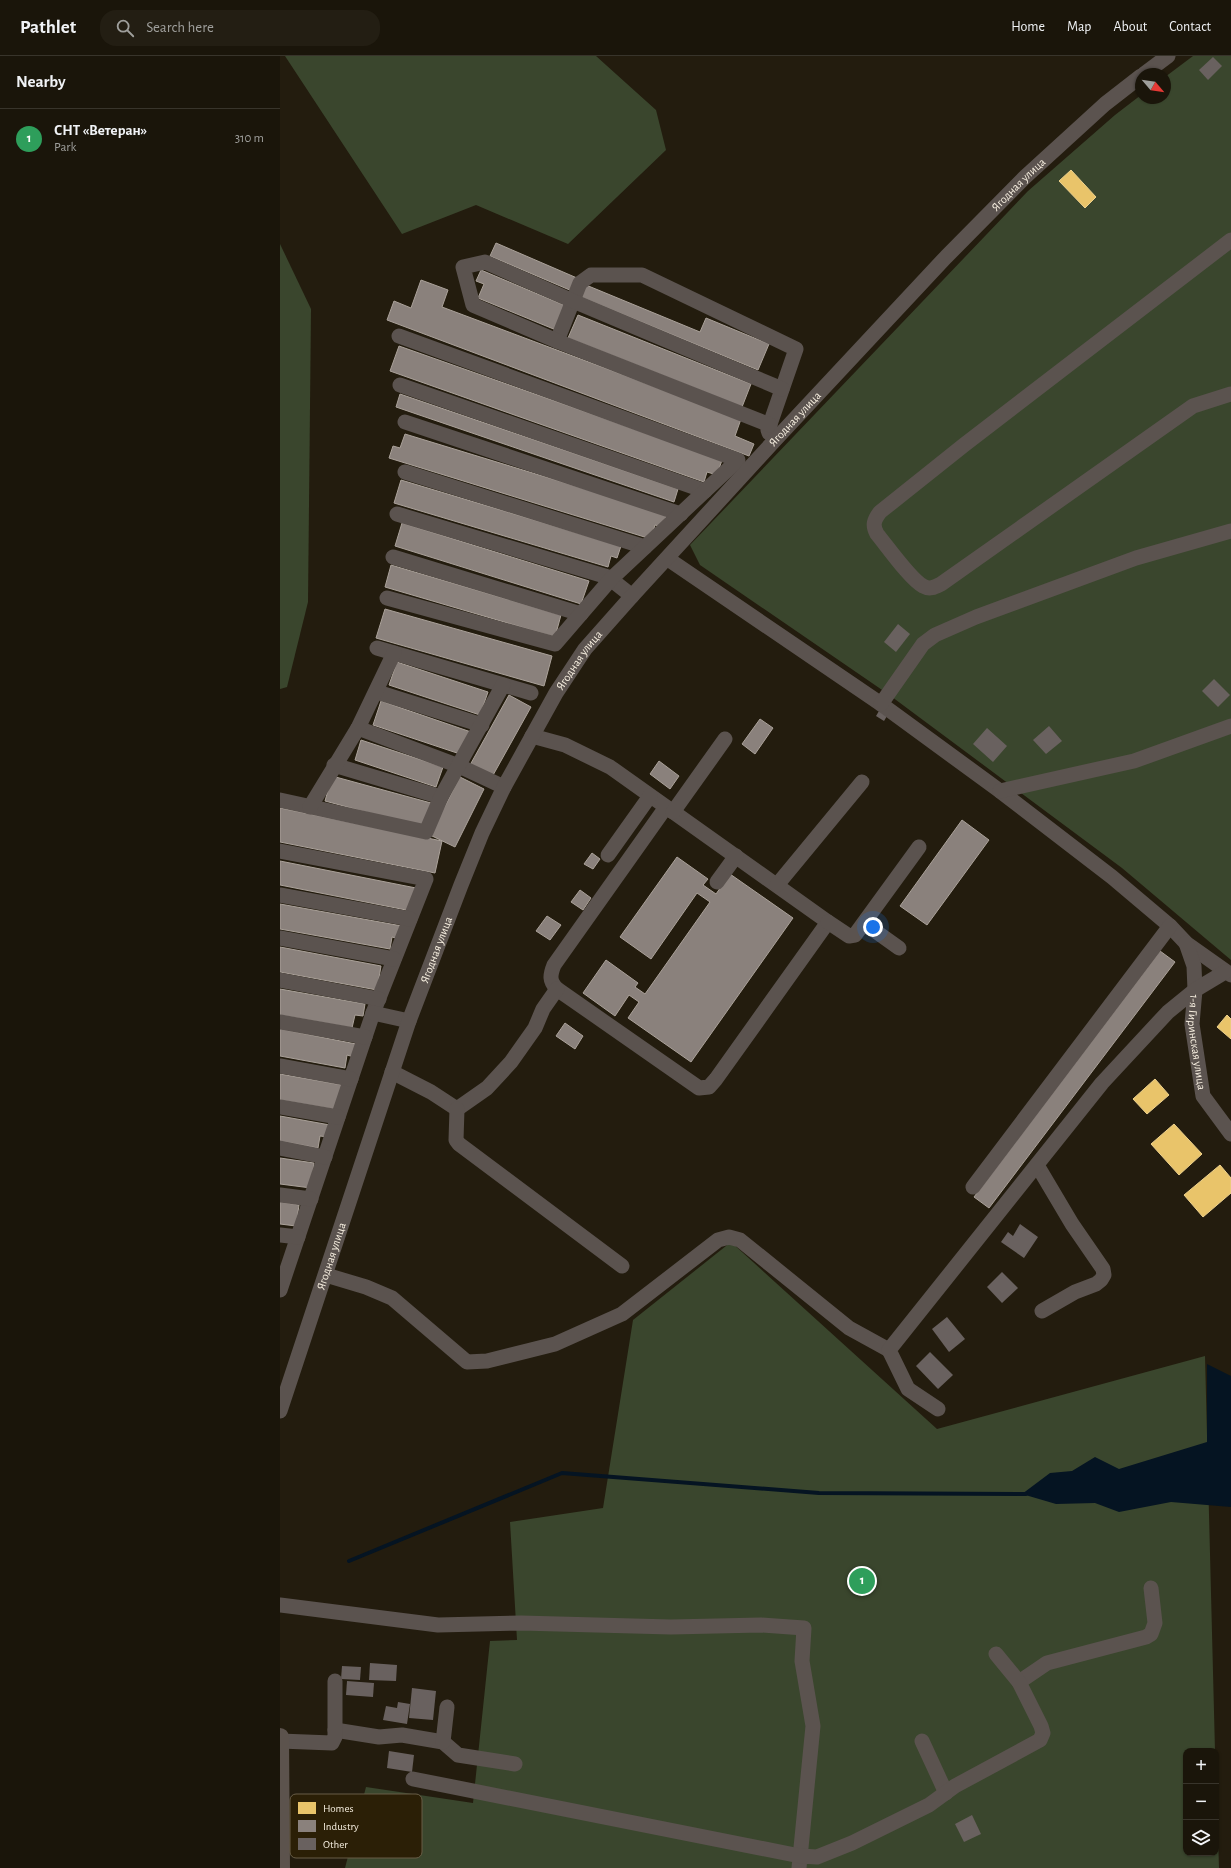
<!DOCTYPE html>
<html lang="en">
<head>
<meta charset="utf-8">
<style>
	body { margin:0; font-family:"Alegreya Sans",sans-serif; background:#231e13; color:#f1f3f6 }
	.controls { position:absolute; right:12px; bottom:12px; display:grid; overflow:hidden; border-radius:8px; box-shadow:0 1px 3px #0004 }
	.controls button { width:36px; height:36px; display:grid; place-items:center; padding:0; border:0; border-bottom:1px solid #38342b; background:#1a150a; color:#f1f3f6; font:20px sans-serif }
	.compass { position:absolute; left:855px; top:12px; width:36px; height:36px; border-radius:50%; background:#1a150a; box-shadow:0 1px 3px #0004; rotate:119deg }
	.you { position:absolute; left:593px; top:871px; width:14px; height:14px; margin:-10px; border:3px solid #fff; border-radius:50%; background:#1a73e8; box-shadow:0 0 0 6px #1a73e833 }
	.badge { display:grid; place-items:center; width:26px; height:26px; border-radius:50%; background:#b45309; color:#fff; font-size:13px; font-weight:700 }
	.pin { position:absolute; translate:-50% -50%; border:2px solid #fff; box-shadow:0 1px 4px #0006 }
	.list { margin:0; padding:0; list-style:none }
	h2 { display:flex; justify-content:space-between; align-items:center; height:52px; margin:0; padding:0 16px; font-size:17px }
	h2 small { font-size:13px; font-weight:400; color:#9f9f9c }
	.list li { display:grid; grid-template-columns:26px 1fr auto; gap:12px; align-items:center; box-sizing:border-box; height:60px; padding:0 16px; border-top:1px solid #38342b }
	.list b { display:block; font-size:15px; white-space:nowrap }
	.list p { margin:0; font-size:13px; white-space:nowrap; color:#9f9f9c }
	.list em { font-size:13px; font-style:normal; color:#9f9f9c }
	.icon { flex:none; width:22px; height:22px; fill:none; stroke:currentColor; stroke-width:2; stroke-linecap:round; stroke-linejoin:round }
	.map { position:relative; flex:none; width:951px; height:1812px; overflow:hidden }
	header { display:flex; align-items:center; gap:24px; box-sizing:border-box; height:56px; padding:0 20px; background:#1a150a; border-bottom:1px solid #38342b }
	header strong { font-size:19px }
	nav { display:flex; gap:22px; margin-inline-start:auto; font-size:14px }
	.search { width:280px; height:36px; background:#231e13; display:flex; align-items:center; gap:10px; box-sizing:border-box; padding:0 14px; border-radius:16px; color:#9f9f9c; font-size:15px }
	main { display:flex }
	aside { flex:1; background:#1a150a }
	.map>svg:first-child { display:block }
</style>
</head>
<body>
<header>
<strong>Pathlet</strong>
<div class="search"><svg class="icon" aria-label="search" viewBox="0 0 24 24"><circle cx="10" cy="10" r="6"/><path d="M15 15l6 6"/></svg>Search here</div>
<nav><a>Home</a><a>Map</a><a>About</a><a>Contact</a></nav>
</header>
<main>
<aside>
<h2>Nearby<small></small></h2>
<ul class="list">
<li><span class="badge" style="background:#2e9e5b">1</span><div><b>СНТ «Ветеран»</b><p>Park</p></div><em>310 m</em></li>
</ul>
</aside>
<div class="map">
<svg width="951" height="1812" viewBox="0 0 951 1812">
	<rect width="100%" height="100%" fill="#231c0e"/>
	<g fill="#3a462d">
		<path d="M5,0H316L376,54L386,94L288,188L196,149L122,178Z"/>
		<path d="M913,0H951V904L842,812L608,638L420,509L410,489L748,135L835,59L861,39V42H885V21Z"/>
		<path d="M0,188L31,253L28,546L7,631L0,633Z"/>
		<path d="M451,1186L657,1373L925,1300L935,1695H906V1797H936V1716L939,1812H65L86,1731L193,1747L210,1585L237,1584L230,1466L323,1452L353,1264Z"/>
	</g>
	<path fill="#051422" d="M927,1308L951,1320V1451L891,1446L839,1456L815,1447L776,1448L742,1438L770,1417L792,1415L815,1401L839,1413L927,1386Z"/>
	<g fill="#e9c46a" stroke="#edd18d">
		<path d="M791,114L816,141L805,152L779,125Z"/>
		<path d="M947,959L951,963V983L937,971Z"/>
		<path d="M875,1023L889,1039L867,1058L853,1043Z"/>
		<path d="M894,1068L922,1098L899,1119L871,1088Z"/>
		<path d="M940,1109L951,1122V1137L923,1161L904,1139Z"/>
	</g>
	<g fill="#8a817c" stroke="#aba29a">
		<path d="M216,187L297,222L292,235L210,200Z"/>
		<path d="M201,214L286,250L276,274L198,242L204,228L196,225Z"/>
		<path d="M141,224L168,234L162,251L461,363L455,380L474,388L469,400L107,264L114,245L131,252Z"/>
		<path d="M306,229L420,276L426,262L489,288L478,314L301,241Z"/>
		<path d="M298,259L471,328L462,351L288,282Z"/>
		<path d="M119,290L442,404L437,419L427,416L424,426L110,315Z"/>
		<path d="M120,338L398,433L394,446L116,351Z"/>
		<path d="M125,378L387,458L383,471L375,469L371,483L109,402L113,390L120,392Z"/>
		<path d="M121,424L341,490L337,502L331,500L328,511L114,447Z"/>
		<path d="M122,467L309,525L301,548L115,490Z"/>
		<path d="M111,509L281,559L275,581L105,531Z"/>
		<path d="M105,553L272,600L264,630L96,582Z"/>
		<path d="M117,606L208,636L200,659L109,629Z"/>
		<path d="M229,639L251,651L212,721L190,709Z"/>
		<path d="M101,645L191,676L183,699L93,669Z"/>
		<path d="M480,663L493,672L475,698L462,688Z"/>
		<path d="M81,684L163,711L156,731L75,704Z"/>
		<path d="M379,705L399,720L390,733L370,718Z"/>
		<path d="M52,720L151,747L145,772L45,745Z"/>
		<path d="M180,721L204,733L175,791L150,779Z"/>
		<path d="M0,752L162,785L155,817L0,786Z"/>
		<path d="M682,764L709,784L647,869L620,850Z"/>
		<path d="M312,797L320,803L313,813L304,808Z"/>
		<path d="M397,801L428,823L423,829L436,838L450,818L513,862L411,1006L348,962L359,946L349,939L335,960L303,937L326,904L358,927L355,931L365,938L430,846L417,837L371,903L340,881Z"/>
		<path d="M0,805L136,832L131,855L0,829Z"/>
		<path d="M300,834L311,842L303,854L291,846Z"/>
		<path d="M0,848L122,870L120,883L112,881L110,893L0,873Z"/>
		<path d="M267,860L281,869L270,884L256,875Z"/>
		<path d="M0,891L101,910L97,934L0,916Z"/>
		<path d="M880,895L895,906L709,1152L694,1141Z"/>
		<path d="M0,933L85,948L83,960L75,959L72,972L0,959Z"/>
		<path d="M285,967L303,980L295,993L276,980Z"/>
		<path d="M0,973L76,988L74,1001L67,999L65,1012L0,1000Z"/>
		<path d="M0,1018L62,1029L58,1054L0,1044Z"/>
		<path d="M0,1060L50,1069L48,1081L40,1080L38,1092L0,1085Z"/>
		<path d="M0,1102L34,1107L31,1132L0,1128Z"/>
		<path d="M0,1146L19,1149L16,1170L0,1168Z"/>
	</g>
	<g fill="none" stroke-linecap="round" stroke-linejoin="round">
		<path stroke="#051422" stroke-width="4" d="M69,1505L282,1417L539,1437L746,1438"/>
	</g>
	<g fill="#69615f">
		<path d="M933,1L942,10L928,24L919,14Z"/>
		<path d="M618,568L630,578L616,596L604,586Z"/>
		<path d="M934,623L950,639L938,651L922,635Z"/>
		<path d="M599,655L607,660L604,665L596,660Z"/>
		<path d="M769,670L782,685L766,698L753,684Z"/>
		<path d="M707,672L727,690L713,706L693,688Z"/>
		<path d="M740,1168L758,1181L744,1202L721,1186L728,1176L733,1180Z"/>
		<path d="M722,1216L738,1232L722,1247L707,1231Z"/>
		<path d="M667,1261L685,1283L669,1296L652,1273Z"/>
		<path d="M650,1296L673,1319L658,1333L636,1310Z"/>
		<path d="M90,1607L117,1609L116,1625L89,1624Z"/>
		<path d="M62,1610L81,1611L80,1624L61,1623Z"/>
		<path d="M67,1625L94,1627L93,1641L66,1639Z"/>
		<path d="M132,1632L156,1635L153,1664L129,1662Z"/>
		<path d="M118,1646L130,1648L127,1668L103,1664L106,1650L117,1652Z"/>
		<path d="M109,1695L134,1699L132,1716L107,1712Z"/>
		<path d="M692,1759L701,1778L684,1786L675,1768Z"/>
	</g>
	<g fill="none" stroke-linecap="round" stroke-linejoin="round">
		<g stroke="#5b534f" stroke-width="15">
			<path d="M864,18L888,0"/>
			<path d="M951,184L684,389L600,456C594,464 592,469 597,478C607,490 631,524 643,530C650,534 655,531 661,528L913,350L951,338"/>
			<path d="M277,285L300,227L311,219H362L516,293L488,374L489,377"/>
			<path d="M120,329L425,435"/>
			<path d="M125,366L401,458"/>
			<path d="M490,369L277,285L193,249L183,211L205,206L293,245L502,333"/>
			<path d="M125,416L365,491"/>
			<path d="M117,458L328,521L352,540"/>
			<path d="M113,501L301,558"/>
			<path d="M388,503L601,648L720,735L832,821L890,870L906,887L951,919"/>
			<path d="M107,542L275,588L331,523L458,404L119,280"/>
			<path d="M97,592L251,637"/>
			<path d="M97,636L202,669"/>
			<path d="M601,648L643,588L655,579L696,561L856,502L951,475"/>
			<path d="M78,672L179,710L224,731"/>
			<path d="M252,680L285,689L330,711L548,866L436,1023L429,1031L419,1032L277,933C269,925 270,919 274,909L386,751"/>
			<path d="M54,709L161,741"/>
			<path d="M720,735L854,705L951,670"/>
			<path d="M0,744L146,776L161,741L223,629"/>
			<path d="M30,751L78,672L114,597"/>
			<path d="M393,756L445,683"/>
			<path d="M0,795L146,823L93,957L0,1234"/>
			<path d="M328,799L370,740"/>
			<path d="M437,826L456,800"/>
			<path d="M497,829L582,726"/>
			<path d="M0,839L130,863"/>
			<path d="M548,866L569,880L575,879L639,791"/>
			<path d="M584,867L619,892"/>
			<path d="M0,882L114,903"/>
			<path id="s1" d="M906,887L914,910L915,934L912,968L923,1040L951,1078"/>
			<path d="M0,924L99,943"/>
			<path d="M93,957L129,965"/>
			<path d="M0,966L85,981"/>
			<path d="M0,1010L71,1023"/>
			<path d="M112,1016L151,1036L177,1053L207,1032L231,1006L255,972L263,953L277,933"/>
			<path d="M0,1051L58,1061"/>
			<path d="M177,1053L176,1084L179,1088L342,1210"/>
			<path d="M0,1092L45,1101"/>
			<path d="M757,1109L792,1168L823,1213L824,1219L821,1224L816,1228L795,1236L762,1255"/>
			<path d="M693,1131L890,870"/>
			<path d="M0,1139L31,1143"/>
			<path d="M0,1179L18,1181"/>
			<path d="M46,1219L86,1231L112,1242L187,1306L207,1305L275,1288L342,1258L438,1184L449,1181L460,1184L569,1272L609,1294"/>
			<path d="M658,1353L628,1333L609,1294L822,1027L888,956L915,934L945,916"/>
			<path id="s2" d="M0,1355L129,965L181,829L202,777L224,731L276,637L305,593L352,540L495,384L666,201L745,121L825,48L861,20"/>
			<path d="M0,1549L158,1569L241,1567L391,1571L481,1569L524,1572L522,1605L533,1670L519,1812"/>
			<path d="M739,1626L767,1607L866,1581L871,1578L875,1567L871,1532"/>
			<path d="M55,1674L99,1681L122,1679L163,1686L178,1699L235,1708"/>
			<path d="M0,1685L52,1687L55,1681V1625"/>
			<path d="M642,1685L666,1737"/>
			<path d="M163,1686L167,1651"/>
			<path d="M133,1723L520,1800L537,1801L572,1787L649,1749L675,1730L760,1684L763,1677L761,1670L739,1626L716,1598"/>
		</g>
		<path stroke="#5c534d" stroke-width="18" d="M0,1681L1,1812"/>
	</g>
	<g text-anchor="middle" stroke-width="4" stroke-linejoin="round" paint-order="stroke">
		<g font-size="12" fill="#f7efe0" stroke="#2b1f06">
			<text dy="4" stroke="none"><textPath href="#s2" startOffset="1459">Ягодная улица</textPath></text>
			<text dy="4" stroke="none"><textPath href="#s2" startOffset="1135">Ягодная улица</textPath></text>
			<text dy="4" stroke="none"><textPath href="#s2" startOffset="811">Ягодная улица</textPath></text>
			<text dy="4" stroke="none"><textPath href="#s2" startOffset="487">Ягодная улица</textPath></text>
			<text dy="4" stroke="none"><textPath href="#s1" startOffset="101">1-я Гиринская улица</textPath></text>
			<text dy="4" stroke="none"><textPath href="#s2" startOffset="163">Ягодная улица</textPath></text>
		</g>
	</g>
	<rect x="10" y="1738" width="132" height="64" rx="6" fill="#2b1f06" stroke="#685d47" stroke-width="1"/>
	<rect x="18" y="1746" width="18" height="12" fill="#e9c46a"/>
	<rect x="18" y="1764" width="18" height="12" fill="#8a817c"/>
	<rect x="18" y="1782" width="18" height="12" fill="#69615f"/>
	<g font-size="11" fill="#f7efe0">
		<text x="43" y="1756">Homes</text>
		<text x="43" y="1774">Industry</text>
		<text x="43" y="1792">Other</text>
	</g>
</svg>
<div class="controls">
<button>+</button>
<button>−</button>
<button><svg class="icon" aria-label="layers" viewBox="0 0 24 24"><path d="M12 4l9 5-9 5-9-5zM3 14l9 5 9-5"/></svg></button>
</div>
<svg class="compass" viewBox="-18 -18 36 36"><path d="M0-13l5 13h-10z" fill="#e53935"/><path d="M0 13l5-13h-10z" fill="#9f9f9c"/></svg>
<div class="you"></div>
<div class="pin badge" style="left:582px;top:1525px;background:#2e9e5b">1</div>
</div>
</main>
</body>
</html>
